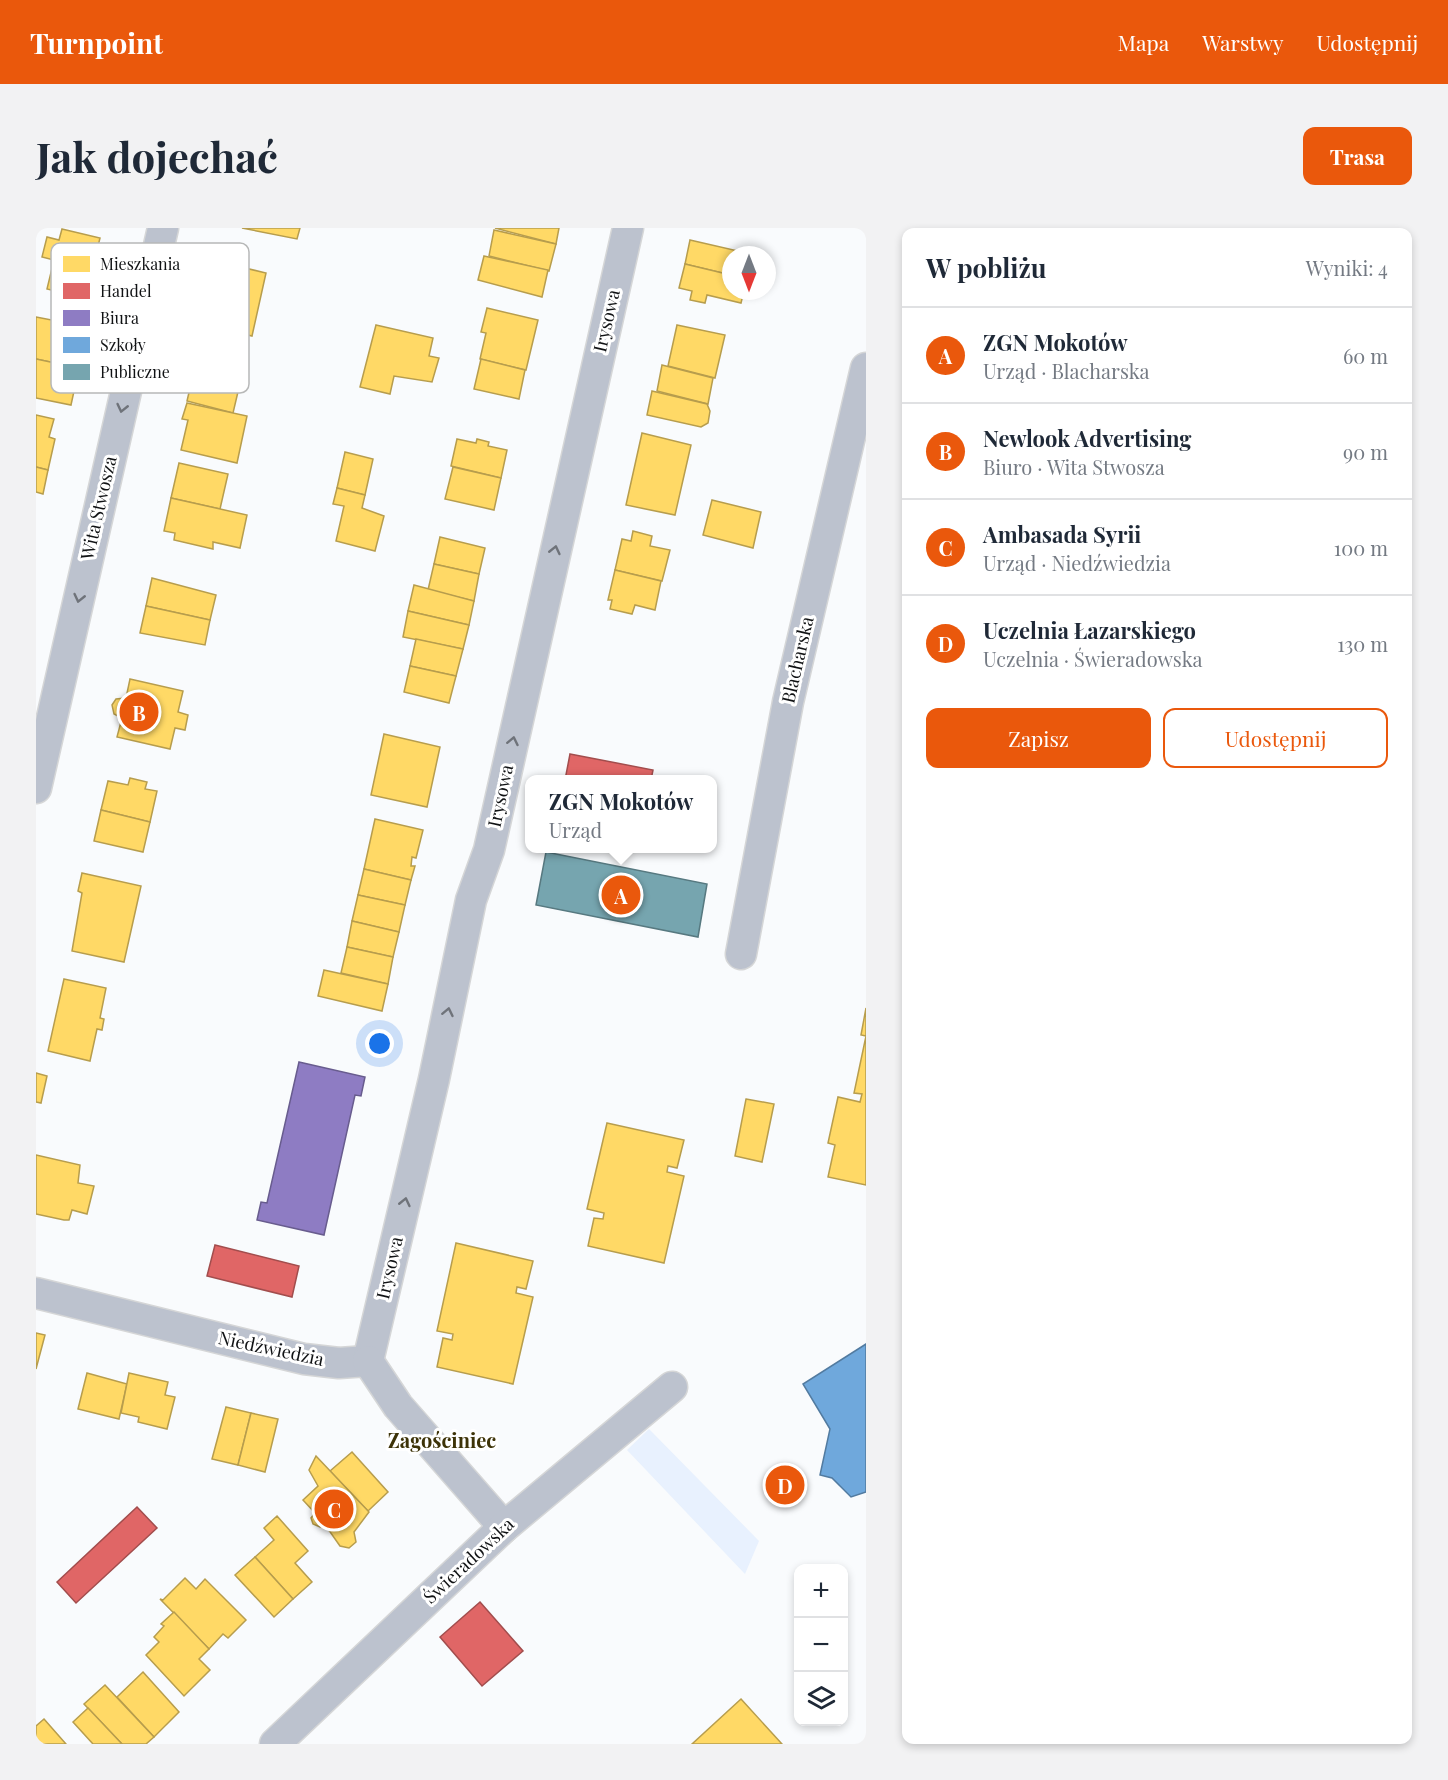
<!DOCTYPE html>
<html lang="pl">
<head>
<meta charset="utf-8">
<style>
	body { margin:0; font-family:"Playfair Display",serif; background:#f2f2f3; color:#1f2937 }
	.controls { position:absolute; right:18px; bottom:18px; display:grid; overflow:hidden; border-radius:12px; box-shadow:0 3px 9px #0003 }
	.controls button { width:54px; height:54px; display:grid; place-items:center; padding:0; border:0; border-bottom:2px solid #e0e1e3; background:#fff; color:#1f2937; font:30px sans-serif }
	.compass { position:absolute; left:686px; top:18px; width:54px; height:54px; border-radius:50%; background:#fff; box-shadow:0 3px 9px #0003; rotate:180deg }
	.you { position:absolute; left:344px; top:816px; width:21px; height:21px; margin:-15px; border:4px solid #fff; border-radius:50%; background:#1a73e8; box-shadow:0 0 0 9px #1a73e833 }
	.badge { display:grid; place-items:center; width:39px; height:39px; border-radius:50%; background:#ea580c; color:#fff; font-size:20px; font-weight:700 }
	.pin { position:absolute; translate:-50% -50%; border:3px solid #fff; box-shadow:0 2px 6px #0006 }
	.popup { position:absolute; left:489px; top:547px; width:192px; height:78px; box-sizing:border-box; display:grid; place-content:center; border-radius:12px; background:#fff; filter:drop-shadow(0 2px 4px #0005); font-size:20px; white-space:nowrap; color:#747a83 }
	.popup b { font-size:22px; color:#1f2937 }
	.popup::after { content:''; position:absolute; left:50%; top:100%; margin-left:-12px; border:12px solid transparent; border-top-color:#fff }
	.list { margin:0; padding:0; list-style:none }
	h2 { display:flex; justify-content:space-between; align-items:center; height:78px; margin:0; padding:0 24px; font-size:26px }
	h2 small { font-size:20px; font-weight:400; color:#747a83 }
	.list li { display:grid; grid-template-columns:39px 1fr auto; gap:18px; align-items:center; box-sizing:border-box; height:96px; padding:0 24px; border-top:2px solid #e0e1e3 }
	.list b { display:block; font-size:22px; white-space:nowrap }
	.list p { margin:0; font-size:20px; white-space:nowrap; color:#747a83 }
	.list em { font-size:20px; font-style:normal; color:#747a83 }
	.actions { display:flex; gap:12px; padding:18px 24px }
	.actions a { flex:1; padding:14px 0; border:2px solid #ea580c; border-radius:12px; text-align:center; font-size:21px; color:#ea580c }
	.actions .main { background:#ea580c; color:#fff }
	.icon { flex:none; width:33px; height:33px; fill:none; stroke:currentColor; stroke-width:2; stroke-linecap:round; stroke-linejoin:round }
	.map { position:relative; flex:none; width:830px; height:1516px; overflow:hidden; border-radius:12px }
	header { display:flex; align-items:center; gap:36px; box-sizing:border-box; height:84px; padding:0 30px; background:#ea580c; color:#fff }
	header strong { font-size:28px }
	nav { display:flex; gap:33px; margin-inline-start:auto; font-size:21px }
	.intro { display:flex; align-items:center; justify-content:space-between; box-sizing:border-box; height:144px; padding:0 36px }
	h1 { margin:0; font-size:42px }
	.button { padding:15px 27px; border-radius:12px; background:#ea580c; color:#fff; font-size:21px; font-weight:700 }
	main { display:flex; gap:36px; padding:0 36px }
	aside { flex:1; background:#fff; border-radius:12px; box-shadow:0 3px 9px #0003 }
	.map>svg:first-child { display:block }
</style>
</head>
<body>
<header>
<strong>Turnpoint</strong>
<nav><a>Mapa</a><a>Warstwy</a><a>Udostępnij</a></nav>
</header>
<div class="intro"><h1>Jak dojechać</h1><a class="button">Trasa</a></div>
<main>
<div class="map">
<svg width="830" height="1516" viewBox="0 0 830 1516">
	<rect width="100%" height="100%" fill="#f9fbfd"/>
	<path fill="#e8f1fe" d="M613,1201L723,1313L709,1346L591,1222Z"/>
	<g fill="#ffd966" stroke="#b79d4d" stroke-width="1.5">
		<path d="M206,0H264L261,11Z"/>
		<path d="M459,0H523L520,16Z"/>
		<path d="M26,1L64,10L49,70L11,61L18,32L6,29L11,9L23,12Z"/>
		<path d="M458,2L520,16L513,43L453,28Z"/>
		<path d="M654,12L702,23L701,27H695V47L649,36Z"/>
		<path d="M448,28L512,42L506,69L442,52Z"/>
		<path d="M188,35L230,45L216,108L174,98Z"/>
		<path d="M649,36L695,47V63H708L705,75L671,67L669,75L654,72L656,63L643,60Z"/>
		<path d="M451,80L502,92L490,142L444,131L450,105L445,104Z"/>
		<path d="M0,89L52,99L43,140L0,131Z"/>
		<path d="M340,97L397,110L393,128L403,130L396,154L358,148L354,166L324,159Z"/>
		<path d="M641,97L689,107L679,150L632,138Z"/>
		<path d="M0,131L43,140L35,177L0,170Z"/>
		<path d="M445,131L489,142L483,171L438,161Z"/>
		<path d="M626,137L677,150L672,176L621,163Z"/>
		<path d="M164,141L205,151L197,185L151,173L155,156L160,157Z"/>
		<path d="M616,163L671,176L674,183L672,195L665,199L611,187Z"/>
		<path d="M151,175L211,188L201,235L145,222L152,192L146,191Z"/>
		<path d="M0,187L18,191L13,209L19,211L12,242L0,239Z"/>
		<path d="M606,205L655,217L639,287L590,277Z"/>
		<path d="M421,211L440,215L441,211L453,214L452,218L471,222L465,250L415,238Z"/>
		<path d="M309,224L337,231L329,267L301,260Z"/>
		<path d="M143,235L192,246L184,281L135,270Z"/>
		<path d="M0,239L12,242L7,266L0,264Z"/>
		<path d="M417,239L465,250L458,282L409,271Z"/>
		<path d="M301,260L329,267L326,280L348,288L339,323L300,313L308,278L297,276Z"/>
		<path d="M135,270L211,287L204,320L177,314V321L138,312L139,305L128,303Z"/>
		<path d="M676,272L725,284L717,320L667,307Z"/>
		<path d="M597,303L616,308L614,318L634,322L626,353L579,342L586,311L595,313Z"/>
		<path d="M404,309L449,320L443,346L398,336Z"/>
		<path d="M398,336L443,346L438,373L392,362Z"/>
		<path d="M579,342L625,353L619,382L599,377L596,386L574,381L576,372H572Z"/>
		<path d="M116,350L180,367L174,392L110,378Z"/>
		<path d="M378,357L438,373L433,397L372,383Z"/>
		<path d="M110,378L174,392L169,417L104,405Z"/>
		<path d="M372,383L433,397L427,421L367,409Z"/>
		<path d="M380,411L427,421L420,448L374,438Z"/>
		<path d="M374,438L420,448L413,475L368,464Z"/>
		<path d="M94,451L147,463L142,484L152,487L149,502L139,500L134,521L81,509L86,490L78,486L76,477L80,471L90,470Z"/>
		<path d="M348,506L404,519L391,579L335,567Z"/>
		<path d="M94,550L111,554L109,561L121,563L114,594L65,582L72,553L92,557Z"/>
		<path d="M65,582L114,594L107,624L58,613Z"/>
		<path d="M339,591L387,602L380,630L376,629L375,638H379L375,652L328,641Z"/>
		<path d="M328,641L375,652L369,677L322,667Z"/>
		<path d="M46,645L105,658L88,734L36,723L46,665L42,663Z"/>
		<path d="M322,667L369,677L363,704L316,693Z"/>
		<path d="M316,693L363,704L357,729L311,719Z"/>
		<path d="M311,719L357,729L352,756L305,745Z"/>
		<path d="M288,742L352,756L346,783L282,768Z"/>
		<path d="M28,751L70,760L64,790L68,791L66,802L61,801L54,833L12,823Z"/>
		<path d="M830,780V957L792,949L799,917L792,915L802,869L824,874L826,866L818,865L830,808L825,807Z"/>
		<path d="M0,845L11,848L5,875L0,874Z"/>
		<path d="M710,871L738,876L726,934L699,928Z"/>
		<path d="M571,895L648,912L641,940L632,938L631,944L648,948L628,1035L552,1018L558,990L567,991L568,985L551,981Z"/>
		<path d="M0,927L44,937L42,955L58,958L51,986L36,982L33,992H28L0,986Z"/>
		<path d="M420,1015L497,1033L490,1061L481,1059L480,1065L497,1069L477,1156L401,1139L407,1110L416,1112L417,1106L401,1103Z"/>
		<path d="M0,1105L9,1107L0,1141Z"/>
		<path d="M51,1145L91,1156L83,1191L42,1181Z"/>
		<path d="M93,1145L132,1154L129,1167L139,1169L131,1201L102,1194L103,1189L85,1185Z"/>
		<path d="M190,1179L215,1185L202,1237L176,1231Z"/>
		<path d="M215,1185L242,1191L229,1244L202,1237Z"/>
		<path d="M316,1224L352,1264L332,1283L294,1243Z"/>
		<path d="M280,1228L333,1284L318,1304L320,1314L313,1320L304,1318L290,1298L284,1299L277,1296L275,1290L279,1285L267,1272L282,1258L273,1242Z"/>
		<path d="M241,1288L272,1323L259,1335L276,1354L257,1371L219,1329L238,1312L228,1300Z"/>
		<path d="M219,1329L257,1371L238,1389L199,1347Z"/>
		<path d="M149,1350L160,1361L169,1351L210,1392L192,1410L187,1406L173,1421L124,1371L127,1372Z"/>
		<path d="M138,1384L173,1421L163,1431L174,1442L148,1468L110,1427L123,1414L118,1409L128,1398L125,1396Z"/>
		<path d="M107,1444L143,1484L118,1509L81,1469Z"/>
		<path d="M69,1457L118,1509L110,1516H86L48,1476Z"/>
		<path d="M705,1471L746,1516H656Z"/>
		<path d="M52,1480L86,1516H57L37,1494Z"/>
		<path d="M8,1491L30,1516H0V1498Z"/>
	</g>
	<g fill="#e06666" stroke="#a24d4d" stroke-width="1.5">
		<path d="M534,526L617,542L615,552H529Z"/>
		<path d="M179,1017L263,1038L256,1069L171,1048Z"/>
		<path d="M101,1279L121,1300L40,1375L21,1354Z"/>
		<path d="M444,1374L487,1423L446,1458L404,1409Z"/>
	</g>
	<path fill="#8e7cc3" stroke="#685c8e" stroke-width="1.5" d="M263,834L329,849L325,868L319,867L288,1007L221,992L225,974L231,975Z"/>
	<path fill="#6fa8dc" stroke="#527ba0" stroke-width="1.5" d="M830,1116V1264L815,1269L796,1250L784,1247L794,1201L767,1156Z"/>
	<path fill="#76a5af" stroke="#577980" stroke-width="1.5" d="M510,624L671,656L662,709L500,677Z"/>
	<g fill="none" stroke-linecap="round" stroke-linejoin="round">
		<defs>
			<g id="street">
				<path d="M0,560L127,0"/>
				<path d="M705,726L752,474L830,140"/>
				<path d="M0,1065L268,1131L303,1135L332,1133"/>
				<path d="M332,1133L398,851L435,672L453,622L592,0"/>
				<path d="M332,1133L362,1178L468,1299"/>
				<path d="M239,1516L468,1299L636,1159"/>
			</g>
		</defs>
		<use href="#street" stroke="#d5d6d7" stroke-width="33"/>
		<use href="#street" stroke="#bcc2ce" stroke-width="30"/>
	</g>
	<defs><path id="oneway-chevron" d="M-2-3.5L2.5 0L-2 3.5" fill="none" stroke-width="1.6" stroke-linecap="round" stroke-linejoin="round" transform="scale(1.5)"/></defs>
	<g stroke="#6f737a">
		<use href="#oneway-chevron" transform="translate(86 180) rotate(103)"/>
		<use href="#oneway-chevron" transform="translate(519 322) rotate(-77)"/>
		<use href="#oneway-chevron" transform="translate(43 370) rotate(103)"/>
		<use href="#oneway-chevron" transform="translate(477 513) rotate(-78)"/>
		<use href="#oneway-chevron" transform="translate(412 784) rotate(-78)"/>
		<use href="#oneway-chevron" transform="translate(369 974) rotate(-77)"/>
	</g>
	<g text-anchor="middle" stroke-width="6" stroke-linejoin="round" paint-order="stroke">
		<g font-size="18" fill="#101214" stroke="#fff">
			<text transform="translate(571 93) rotate(-77)" y="6">Irysowa</text>
			<text transform="translate(63 280) rotate(-77)" y="6">Wita Stwosza</text>
			<text transform="translate(762 432) rotate(-77)" y="6">Blacharska</text>
			<text transform="translate(465 568) rotate(-78)" y="6">Irysowa</text>
			<text transform="translate(354 1040) rotate(-77)" y="6">Irysowa</text>
			<text transform="translate(235 1121) rotate(12)" y="6">Niedźwiedzia</text>
			<text transform="translate(433 1333) rotate(-43)" y="6">Świeradowska</text>
		</g>
		<g font-size="20" font-weight="bold" fill="#3d3308" stroke="#fff">
			<text x="406" y="1220">Zagościniec</text>
		</g>
	</g>
	<rect x="15" y="15" width="198" height="150" rx="9" fill="#fff" stroke="#b7b8b8" stroke-width="1.5"/>
	<rect x="27" y="28" width="27" height="16" fill="#ffd966"/>
	<rect x="27" y="55" width="27" height="16" fill="#e06666"/>
	<rect x="27" y="82" width="27" height="16" fill="#8e7cc3"/>
	<rect x="27" y="109" width="27" height="16" fill="#6fa8dc"/>
	<rect x="27" y="136" width="27" height="16" fill="#76a5af"/>
	<g font-size="16" fill="#101214">
		<text x="64" y="42">Mieszkania</text>
		<text x="64" y="69">Handel</text>
		<text x="64" y="96">Biura</text>
		<text x="64" y="123">Szkoły</text>
		<text x="64" y="150">Publiczne</text>
	</g>
</svg>
<div class="controls">
<button>+</button>
<button>−</button>
<button><svg class="icon" aria-label="layers" viewBox="0 0 24 24"><path d="M12 4l9 5-9 5-9-5zM3 14l9 5 9-5"/></svg></button>
</div>
<svg class="compass" viewBox="-18 -18 36 36"><path d="M0-13l5 13h-10z" fill="#e53935"/><path d="M0 13l5-13h-10z" fill="#747a83"/></svg>
<div class="you"></div>
<div class="pin badge" style="left:585px;top:667px">A</div>
<div class="popup"><b>ZGN Mokotów</b>Urząd</div>
<div class="pin badge" style="left:103px;top:484px">B</div>
<div class="pin badge" style="left:298px;top:1281px">C</div>
<div class="pin badge" style="left:749px;top:1257px">D</div>
</div>
<aside>
<h2>W pobliżu<small>Wyniki: 4</small></h2>
<ul class="list">
<li><span class="badge">A</span><div><b>ZGN Mokotów</b><p>Urząd · Blacharska</p></div><em>60 m</em></li>
<li><span class="badge">B</span><div><b>Newlook Advertising</b><p>Biuro · Wita Stwosza</p></div><em>90 m</em></li>
<li><span class="badge">C</span><div><b>Ambasada Syrii</b><p>Urząd · Niedźwiedzia</p></div><em>100 m</em></li>
<li><span class="badge">D</span><div><b>Uczelnia Łazarskiego</b><p>Uczelnia · Świeradowska</p></div><em>130 m</em></li>
</ul>
<div class="actions"><a class="main">Zapisz</a><a>Udostępnij</a></div>
</aside>
</main>
</body>
</html>
